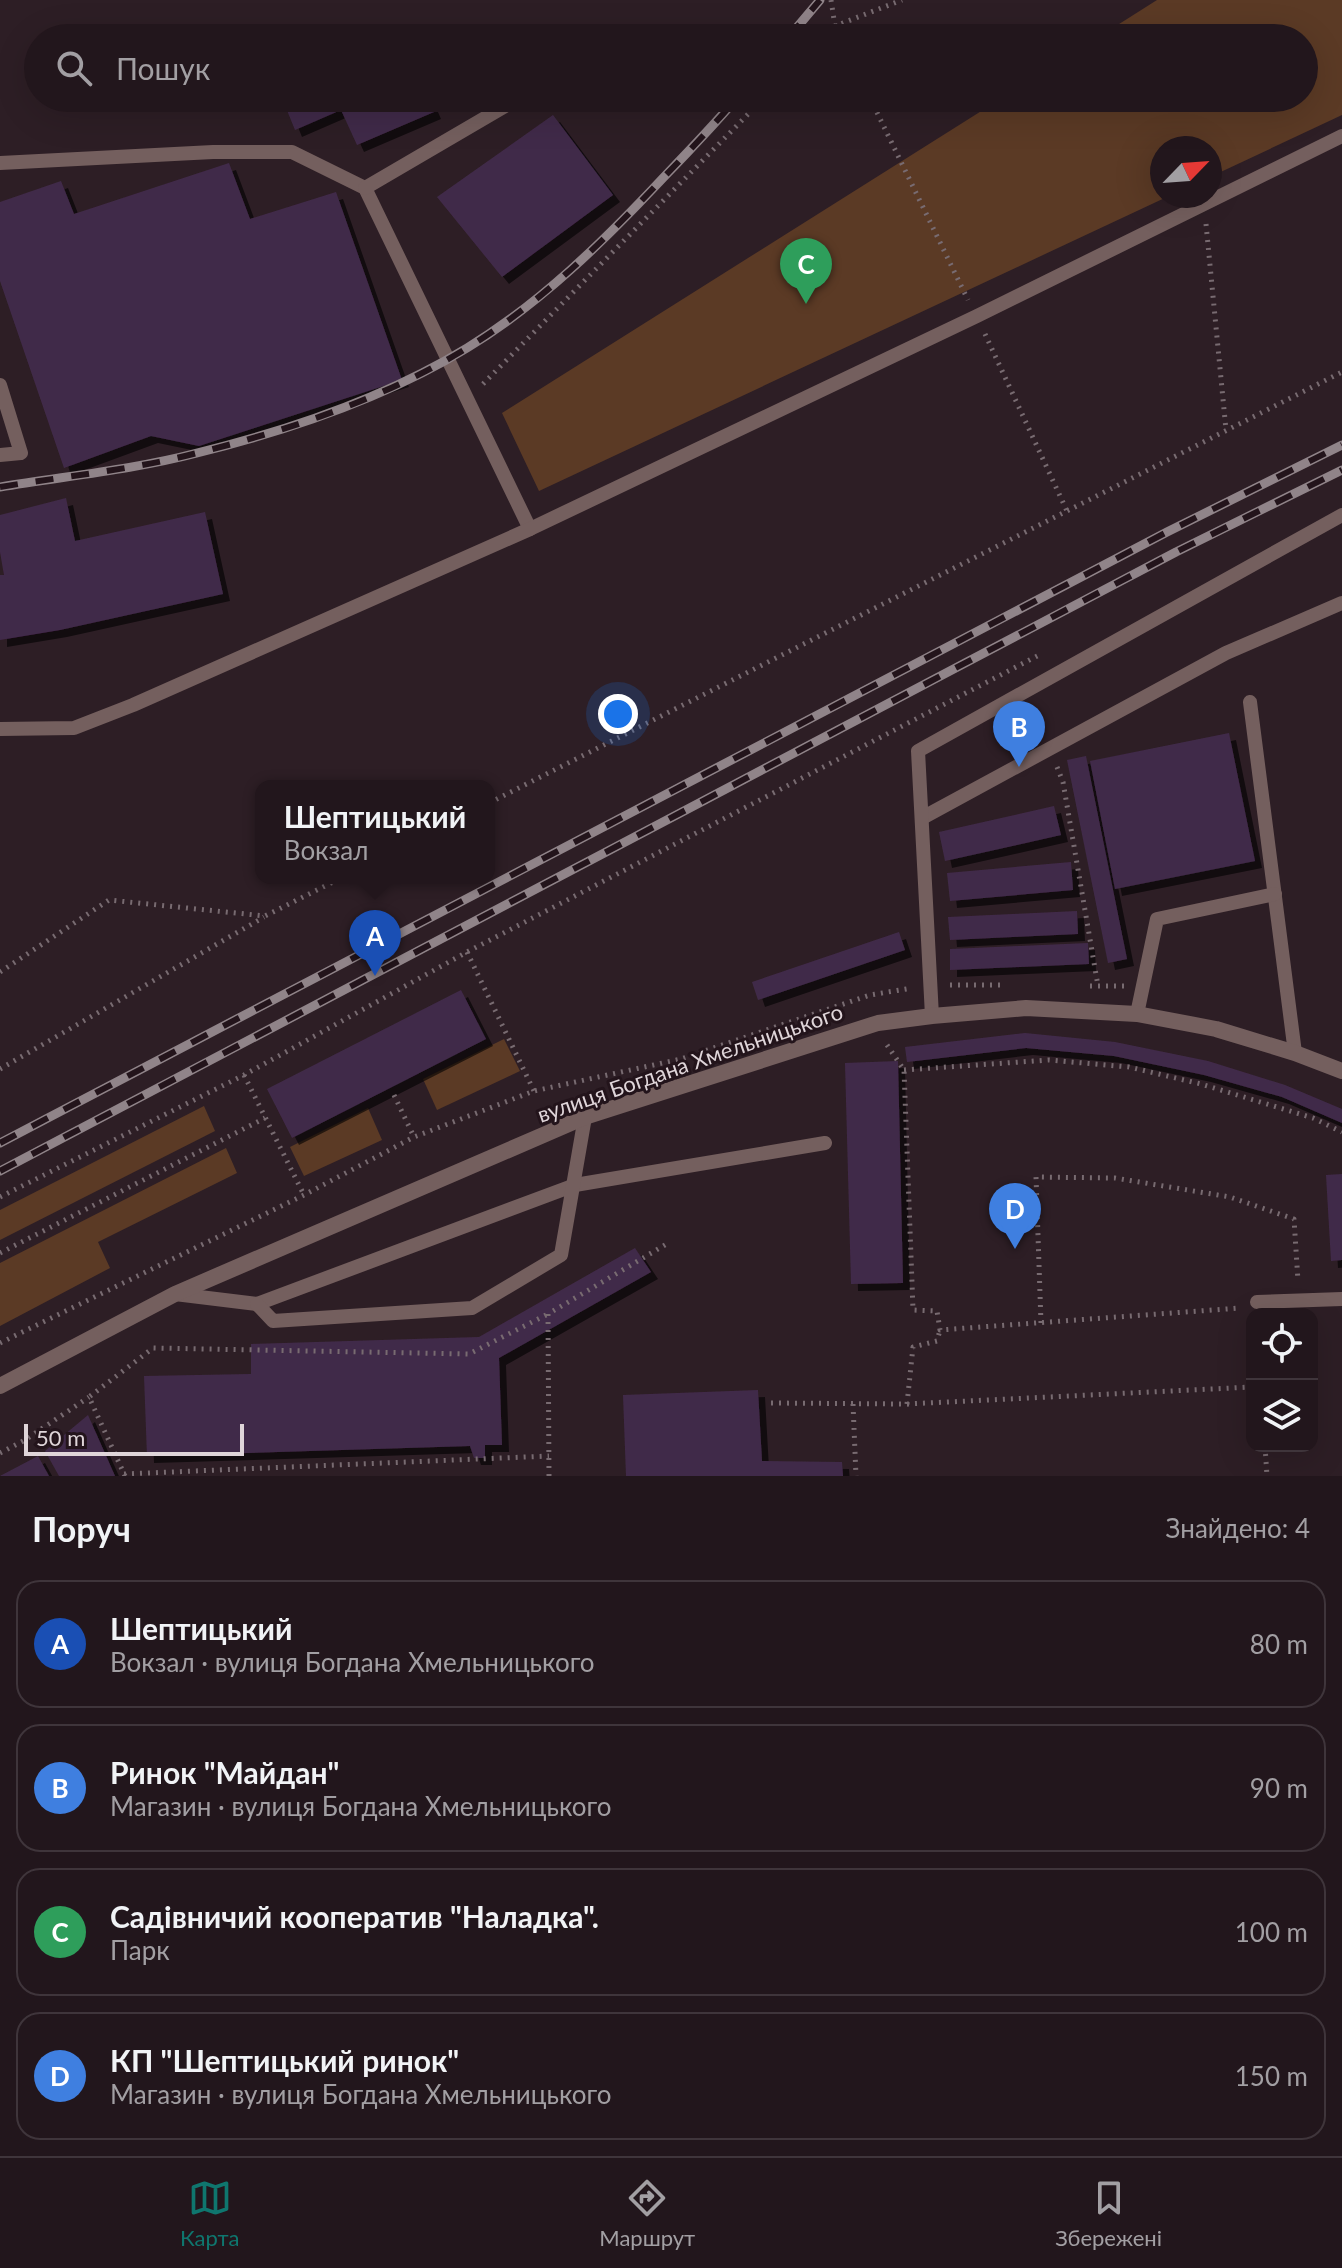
<!DOCTYPE html>
<html lang="uk">
<head>
<meta charset="utf-8">
<style>
	body { margin:0; font-family:Lato,sans-serif; background:#2a1f25; color:#f1f3f6 }
	.controls { position:absolute; right:24px; bottom:24px; display:grid; overflow:hidden; border-radius:16px; box-shadow:0 8px 32px #0002 }
	.controls button { width:72px; height:72px; display:grid; place-items:center; padding:0; border:0; border-bottom:2px solid #3f353b; background:#22161c; color:#f1f3f6; font:40px sans-serif }
	.compass { position:absolute; left:1150px; top:136px; width:72px; height:72px; border-radius:50%; background:#22161c; box-shadow:0 8px 32px #0002; rotate:65deg }
	.scale { position:absolute; left:24px; bottom:20px; width:220px; box-sizing:border-box; padding-left:8px; border:4px solid #dfd5d9; border-top:0; font-size:22px; line-height:28px; white-space:nowrap; color:#dfd5d9; -webkit-text-stroke:6px #23141b; paint-order:stroke }
	.you { position:absolute; left:618px; top:714px; width:28px; height:28px; margin:-20px; border:6px solid #fff; border-radius:50%; background:#1a73e8; box-shadow:0 0 0 12px #1a73e833 }
	.badge { display:grid; place-items:center; width:52px; height:52px; border-radius:50%; background:#0f766e; color:#fff; font-size:26px; font-weight:700 }
	.pin { position:absolute; translate:-50% -66px; filter:drop-shadow(0 2px 4px #0008) }
	.pin::after { content:''; position:absolute; top:42px; width:28px; height:24px; background:inherit; clip-path:polygon(0 0,100% 0,50% 100%) }
	.popup { position:absolute; left:255px; top:780px; width:240px; height:104px; box-sizing:border-box; display:grid; place-content:center; border-radius:16px; background:#22161c; filter:drop-shadow(0 2px 6px #0005); font-size:26px; white-space:nowrap; color:#a29fa3 }
	.popup b { font-size:30px; color:#f1f3f6 }
	.popup::after { content:''; position:absolute; left:50%; top:100%; margin-left:-16px; border:16px solid transparent; border-top-color:#22161c }
	.list { margin:0; padding:0; list-style:none }
	h2 { display:flex; justify-content:space-between; align-items:center; height:104px; margin:0; padding:0 32px; font-size:34px }
	h2 small { font-size:26px; font-weight:400; color:#a29fa3 }
	.list li { display:grid; grid-template-columns:52px 1fr auto; gap:24px; align-items:center; box-sizing:border-box; height:128px; margin:0 16px 16px; padding:0 16px; border:2px solid #3f353b; border-radius:24px }
	.list b { display:block; font-size:30px; white-space:nowrap }
	.list p { margin:0; font-size:26px; white-space:nowrap; color:#a29fa3 }
	.list em { font-size:26px; font-style:normal; color:#a29fa3 }
	.icon { flex:none; width:44px; height:44px; fill:none; stroke:currentColor; stroke-width:2; stroke-linecap:round; stroke-linejoin:round }
	.map { position:relative; flex:none; width:1342px; height:1476px; overflow:hidden }
	.search { position:absolute; background:#22161c; box-shadow:0 8px 32px #0002; left:24px; right:24px; top:24px; height:88px; display:flex; align-items:center; gap:20px; box-sizing:border-box; padding:0 28px; border-radius:44px; color:#a29fa3; font-size:30px }
	.sheet { height:680px; background:#22161c }
	nav { display:flex; justify-content:space-around; align-items:center; box-sizing:border-box; height:112px; border-top:2px solid #3f353b; background:#22161c; font-size:22px; color:#a29fa3 }
	nav a { display:grid; justify-items:center; gap:4px }
	nav .on { color:#0f766e }
	.map>svg:first-child { display:block }
</style>
</head>
<body>
<div class="map">
<svg width="1342" height="1476" viewBox="0 0 1342 1476">
	<defs>
		<filter id="shadow"><feDropShadow dx="7" dy="7" stdDeviation="0" flood-color="#0009"/></filter>
	</defs>
	<rect width="100%" height="100%" fill="#2d1e25"/>
	<g fill="#5b3a25">
		<path d="M1157,0H1342V115L1210,177V148H1162V196H1169L539,491L502,413L1002,98H1304V38H1097Z"/>
		<path d="M504,1039L520,1071L437,1110L423,1079Z"/>
		<path d="M204,1106L215,1131L0,1240V1210Z"/>
		<path d="M368,1108L382,1140L304,1176L290,1147Z"/>
		<path d="M226,1148L237,1173L98,1242L110,1268L0,1326V1263Z"/>
	</g>
	<g fill="#412a49" filter="url(#shadow)">
		<path d="M282,98H428L434,112L357,145L341,110L295,130Z"/>
		<path d="M553,115L613,195L502,277L437,197Z"/>
		<path d="M229,163L250,219L336,192L402,380L199,446L151,436L64,468L0,281V202L61,181L74,214Z"/>
		<path d="M66,498L75,541L205,512L223,594L60,630L0,640V575H4L0,552V515Z"/>
		<path d="M1229,733L1255,861L1115,889L1090,761Z"/>
		<path d="M1086,756L1127,959L1108,963L1067,760Z"/>
		<path d="M1054,806L1061,835L945,861L939,832Z"/>
		<path d="M1071,862L1073,890L950,901L947,873Z"/>
		<path d="M1077,911L1078,934L950,940L948,917Z"/>
		<path d="M899,932L905,950L758,1000L752,982Z"/>
		<path d="M1088,943L1089,964L950,970V949Z"/>
		<path d="M461,990L486,1039L292,1138L267,1089Z"/>
		<path d="M1025,1033L1115,1042L1208,1061L1285,1085L1342,1109V1123L1282,1097L1204,1075L1114,1056L1026,1048L907,1062L905,1047Z"/>
		<path d="M898,1061L903,1283L851,1284L845,1063Z"/>
		<path d="M1342,1174V1260L1331,1261L1326,1175Z"/>
		<path d="M635,1248L651,1272L499,1358L502,1445H485V1458H474L470,1446L147,1456L144,1376L251,1374V1344L479,1337Z"/>
		<path d="M758,1390L762,1461L842,1462L843,1476H626L623,1395Z"/>
		<path d="M88,1415L115,1476H59L45,1451Z"/>
		<path d="M38,1456L49,1476H0Z"/>
	</g>
	<g fill="none" stroke-linecap="round" stroke-linejoin="round">
		<g stroke="#786b71" stroke-width="5" stroke-dasharray="2 6" stroke-linecap="butt">
			<path d="M831,0L835,26L841,38"/>
			<path d="M823,38L835,26L902,0"/>
			<path d="M870,98L968,300"/>
			<path d="M1206,224L1226,430"/>
			<path d="M985,334L1067,511"/>
			<path d="M483,384L764,98"/>
			<path d="M1057,767L1063,782L1098,986"/>
			<path d="M489,803L1342,372"/>
			<path d="M467,952L534,1091"/>
			<path d="M0,972L109,900L265,916L341,878"/>
			<path d="M950,985H1000"/>
			<path d="M1090,986H1124"/>
			<path d="M887,1045L904,1070L913,1310L937,1311L940,1330L1240,1308"/>
			<path d="M0,1069L264,917"/>
			<path d="M904,1070L1049,1060L1129,1067L1201,1084L1313,1118L1342,1132"/>
			<path d="M244,1075L304,1195"/>
			<path d="M394,1095L414,1137"/>
			<path d="M0,1197L244,1075L467,952L1041,654"/>
			<path d="M0,1253L265,1118"/>
			<path d="M1041,1323L1036,1177L1115,1178L1230,1197L1294,1219L1298,1281"/>
			<path d="M0,1343L304,1195L414,1137L534,1091L681,1059L870,995L912,988"/>
			<path d="M771,1403L907,1404L913,1347L937,1341L940,1330"/>
			<path d="M853,1404L856,1476"/>
			<path d="M907,1404L1252,1387"/>
			<path d="M1265,1446L1267,1476"/>
			<path d="M0,1453L25,1440L89,1397"/>
			<path d="M124,1474L549,1456"/>
			<path d="M125,1476L89,1397L153,1348L469,1354L548,1314"/>
			<path d="M549,1476L548,1314L670,1242"/>
		</g>
		<g stroke="#745f5e" stroke-width="14">
			<path d="M0,163L213,152H292L365,188L530,529"/>
			<path d="M365,188L519,98"/>
			<path d="M0,385L21,453L0,455"/>
			<path d="M1250,702L1295,1053"/>
			<path d="M0,729L74,728L133,705L530,529L977,316L1342,136"/>
			<path d="M922,818L1226,653L1342,603"/>
			<path d="M1137,1014L1157,919L1275,894"/>
			<path d="M932,1016L918,751L1342,515"/>
			<path d="M175,1294L257,1304L575,1185L825,1143"/>
			<path d="M1257,1302L1342,1299"/>
			<path d="M257,1304L273,1321L472,1308L561,1255L585,1117"/>
		</g>
		<path stroke="#745f5e" stroke-width="16" d="M0,1386L175,1294L585,1117L878,1023L932,1016L1026,1008L1137,1014L1216,1029L1295,1053L1342,1071"/>
		<defs>
			<g id="rail">
				<path d="M788,38L820,0"/>
				<path d="M0,487C66,476 132,470 197,453C290,430 385,398 467,348C541,303 604,241 663,178C688,152 713,126 737,98"/>
				<path d="M0,1143L1167,532L1342,445"/>
				<path d="M0,1171L1176,552L1342,470"/>
			</g>
		</defs>
		<use href="#rail" stroke="#908489" stroke-width="9"/>
		<use href="#rail" stroke="#23141b" stroke-width="6" stroke-dasharray="18" stroke-linecap="butt"/>
	</g>
	<g text-anchor="middle" stroke-width="6" stroke-linejoin="round" paint-order="stroke">
		<g font-size="22" fill="#dfd5d9" stroke="#23141b">
			<text transform="translate(690 1063) rotate(-19)" y="8">вулиця Богдана Хмельницького</text>
		</g>
	</g>
</svg>
<div class="controls">
<button><svg class="icon" aria-label="locate" viewBox="0 0 24 24"><circle cx="12" cy="12" r="6"/><path d="M12 2v4M12 18v4M2 12h4M18 12h4"/></svg></button>
<button><svg class="icon" aria-label="layers" viewBox="0 0 24 24"><path d="M12 4l9 5-9 5-9-5zM3 14l9 5 9-5"/></svg></button>
</div>
<svg class="compass" viewBox="-18 -18 36 36"><path d="M0-13l5 13h-10z" fill="#e53935"/><path d="M0 13l5-13h-10z" fill="#a29fa3"/></svg>
<div class="scale">50 m</div>
<div class="you"></div>
<div class="pin badge" style="left:375px;top:976px;background:#1a4fb4">A</div>
<div class="popup"><b>Шептицький</b>Вокзал</div>
<div class="pin badge" style="left:1019px;top:767px;background:#3f7fe0">B</div>
<div class="pin badge" style="left:806px;top:304px;background:#2e9e5b">C</div>
<div class="pin badge" style="left:1015px;top:1249px;background:#3f7fe0">D</div>
<div class="search"><svg class="icon" aria-label="search" viewBox="0 0 24 24"><circle cx="10" cy="10" r="6"/><path d="M15 15l6 6"/></svg>Пошук</div>
</div>
<section class="sheet">
<h2>Поруч<small>Знайдено: 4</small></h2>
<ul class="list">
<li><span class="badge" style="background:#1a4fb4">A</span><div><b>Шептицький</b><p>Вокзал · вулиця Богдана Хмельницького</p></div><em>80 m</em></li>
<li><span class="badge" style="background:#3f7fe0">B</span><div><b>Ринок &quot;Майдан&quot;</b><p>Магазин · вулиця Богдана Хмельницького</p></div><em>90 m</em></li>
<li><span class="badge" style="background:#2e9e5b">C</span><div><b>Садівничий кооператив &quot;Наладка&quot;.</b><p>Парк</p></div><em>100 m</em></li>
<li><span class="badge" style="background:#3f7fe0">D</span><div><b>КП &quot;Шептицький ринок&quot;</b><p>Магазин · вулиця Богдана Хмельницького</p></div><em>150 m</em></li>
</ul>
</section>
<nav>
<a class="on"><svg class="icon" aria-label="map" viewBox="0 0 24 24"><path d="M3 6l6-2 6 2 6-2v14l-6 2-6-2-6 2zM9 4v14M15 6v14"/></svg>Карта</a>
<a><svg class="icon" aria-label="directions" viewBox="0 0 24 24"><path d="M12 3l9 9-9 9-9-9zM9 14v-3h6M13 9l2 2-2 2"/></svg>Маршрут</a>
<a><svg class="icon" aria-label="saved" viewBox="0 0 24 24"><path d="M7 4h10v16l-5-4-5 4z"/></svg>Збережені</a>
</nav>
</body>
</html>
